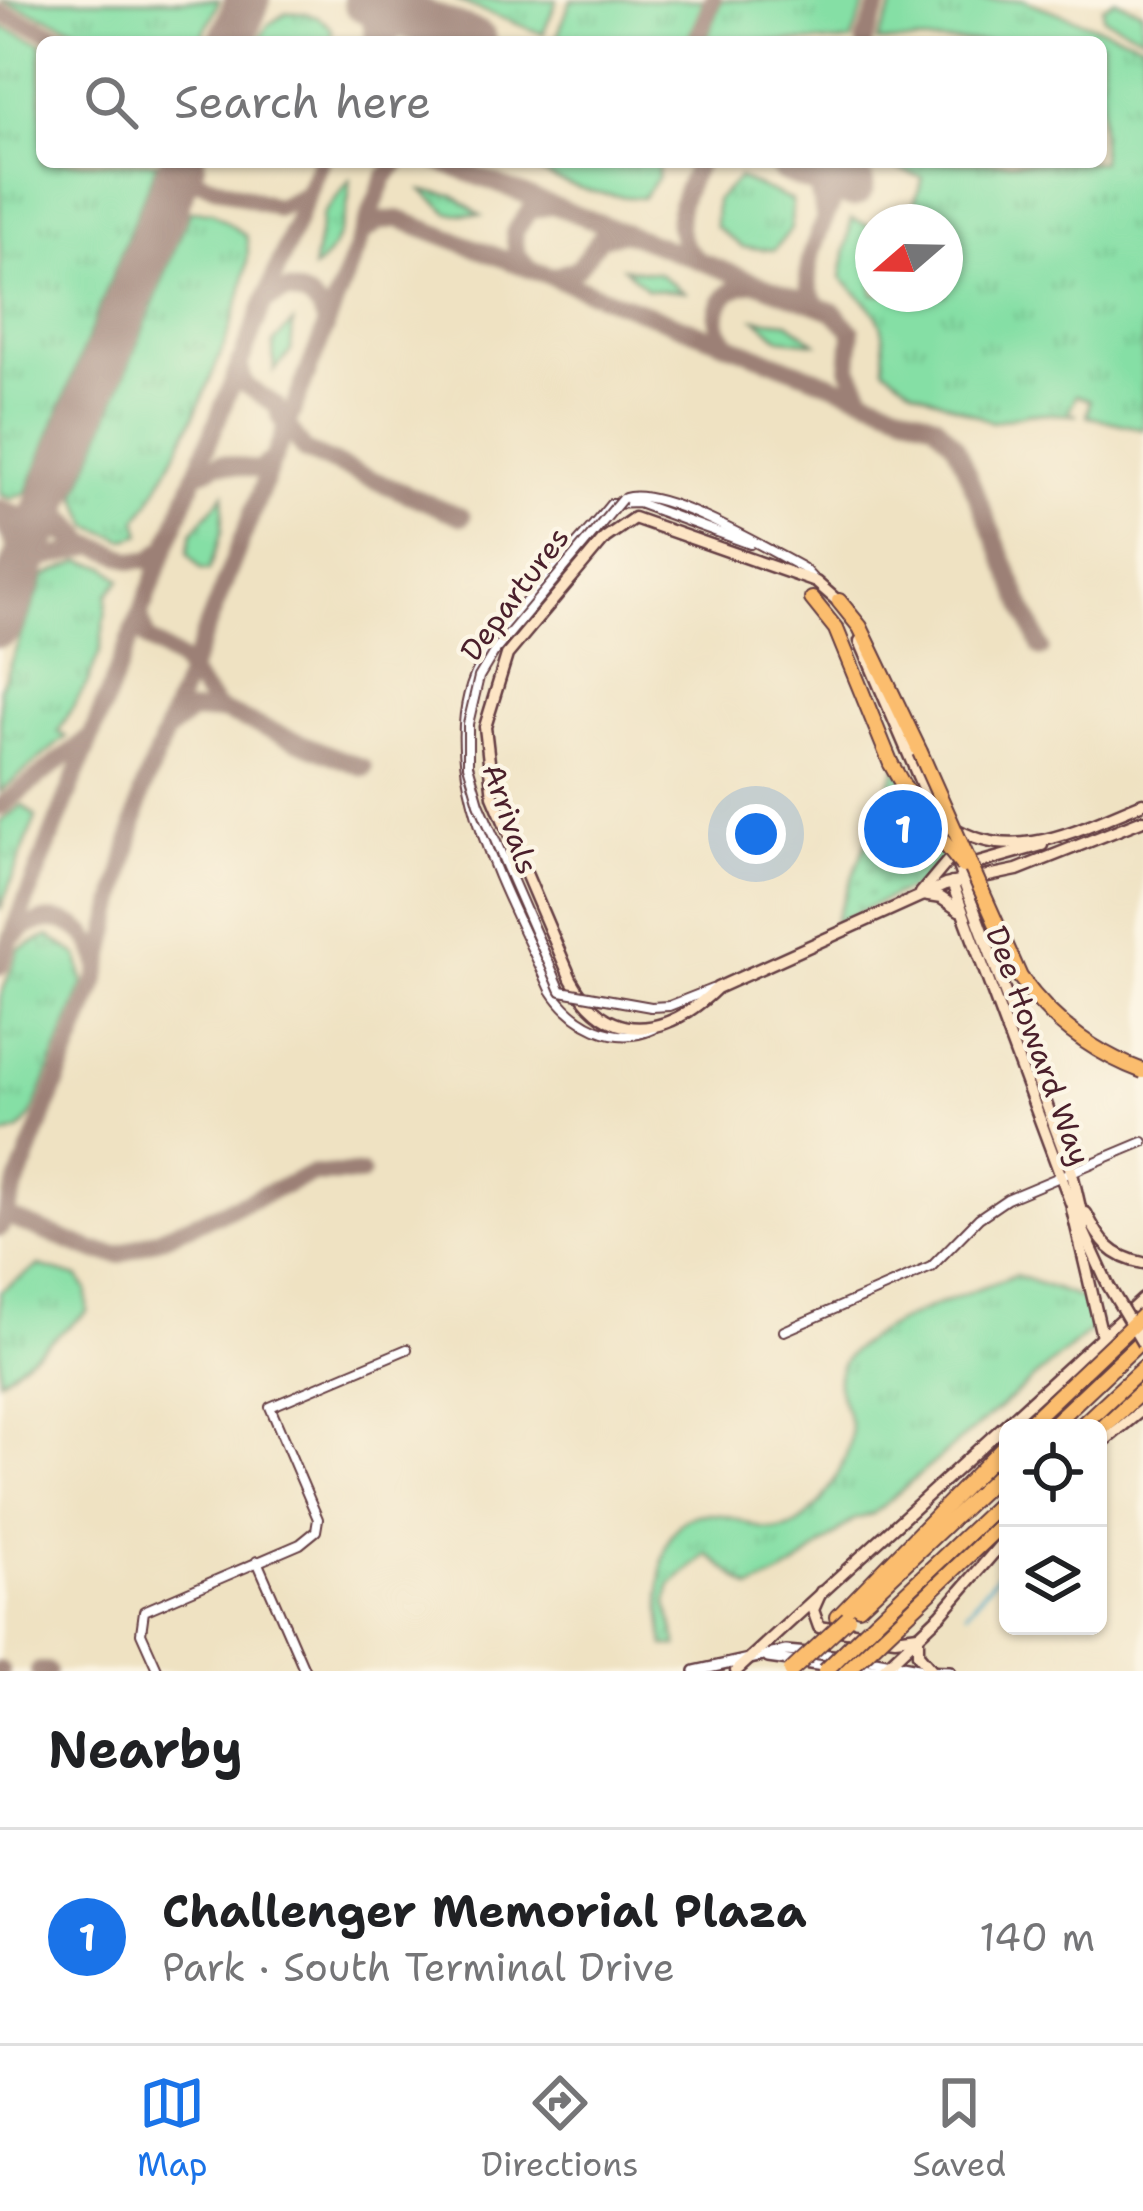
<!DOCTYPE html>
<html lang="en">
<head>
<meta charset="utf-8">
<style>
	body { margin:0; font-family:"Shantell Sans",sans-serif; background:#f2f2f2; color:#202124 }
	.controls { position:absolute; right:36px; bottom:36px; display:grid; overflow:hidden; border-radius:18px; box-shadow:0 3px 9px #0004 }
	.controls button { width:108px; height:108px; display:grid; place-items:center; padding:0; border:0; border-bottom:3px solid #e0e0e0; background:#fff; color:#202124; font:60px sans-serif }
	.compass { position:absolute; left:855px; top:204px; width:108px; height:108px; border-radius:50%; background:#fff; box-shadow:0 3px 9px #0004; rotate:250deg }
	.you { position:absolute; left:756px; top:834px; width:42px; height:42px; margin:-30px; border:9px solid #fff; border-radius:50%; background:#1a73e8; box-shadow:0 0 0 18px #1a73e833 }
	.badge { display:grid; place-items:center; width:78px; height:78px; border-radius:50%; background:#1a73e8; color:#fff; font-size:39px; font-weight:700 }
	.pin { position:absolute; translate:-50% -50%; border:6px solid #fff; box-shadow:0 3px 12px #0006 }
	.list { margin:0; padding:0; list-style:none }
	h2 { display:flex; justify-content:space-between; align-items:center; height:156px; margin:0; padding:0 48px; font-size:51px }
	h2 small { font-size:39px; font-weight:400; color:#757577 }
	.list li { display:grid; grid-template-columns:78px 1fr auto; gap:36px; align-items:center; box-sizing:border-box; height:216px; padding:0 48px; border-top:3px solid #e0e0e0 }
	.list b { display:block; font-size:45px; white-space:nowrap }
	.list p { margin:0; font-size:39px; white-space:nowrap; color:#757577 }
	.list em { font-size:39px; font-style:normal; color:#757577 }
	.icon { flex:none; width:66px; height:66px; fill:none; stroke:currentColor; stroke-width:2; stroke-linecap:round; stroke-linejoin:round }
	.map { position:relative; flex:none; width:1143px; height:1671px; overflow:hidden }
	.search { position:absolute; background:#fff; box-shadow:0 3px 9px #0004; left:36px; right:36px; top:36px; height:132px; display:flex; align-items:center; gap:30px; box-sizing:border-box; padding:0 42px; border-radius:18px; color:#757577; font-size:45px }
	.sheet { height:372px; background:#fff }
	nav { display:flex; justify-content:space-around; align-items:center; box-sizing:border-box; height:168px; border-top:3px solid #e0e0e0; background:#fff; font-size:33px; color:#757577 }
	nav a { display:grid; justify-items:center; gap:6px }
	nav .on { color:#1a73e8 }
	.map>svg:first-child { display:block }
</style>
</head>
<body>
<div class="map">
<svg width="1143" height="1671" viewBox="0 0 1143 1671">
	<defs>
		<pattern id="grass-tufts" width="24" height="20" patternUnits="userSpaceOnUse" patternTransform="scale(3)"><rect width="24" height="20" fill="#85dfa5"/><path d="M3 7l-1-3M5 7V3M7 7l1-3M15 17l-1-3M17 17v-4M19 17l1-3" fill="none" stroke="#74bf8e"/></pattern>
		<pattern id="park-dots" width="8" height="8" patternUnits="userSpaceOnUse" patternTransform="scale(3)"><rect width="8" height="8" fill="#85dfa5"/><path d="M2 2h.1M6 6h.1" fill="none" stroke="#74bf8e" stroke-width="1.8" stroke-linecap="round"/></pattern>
	</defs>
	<rect width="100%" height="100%" fill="#fcf5e5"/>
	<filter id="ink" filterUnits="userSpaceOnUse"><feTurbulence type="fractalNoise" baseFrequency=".00833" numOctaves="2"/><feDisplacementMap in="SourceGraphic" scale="24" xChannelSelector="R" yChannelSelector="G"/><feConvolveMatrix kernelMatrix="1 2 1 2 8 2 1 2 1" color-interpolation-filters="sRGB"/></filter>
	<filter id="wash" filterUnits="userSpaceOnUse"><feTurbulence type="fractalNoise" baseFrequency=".004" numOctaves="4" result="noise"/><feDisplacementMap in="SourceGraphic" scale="48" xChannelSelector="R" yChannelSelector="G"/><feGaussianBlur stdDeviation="2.7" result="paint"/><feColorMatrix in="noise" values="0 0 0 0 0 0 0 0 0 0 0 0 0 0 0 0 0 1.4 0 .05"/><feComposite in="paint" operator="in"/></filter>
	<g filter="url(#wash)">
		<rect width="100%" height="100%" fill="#efe2c2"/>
		<g fill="url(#grass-tufts)" stroke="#687f68" stroke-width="3">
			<path d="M0,0H219V1L200,42H113Z"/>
			<path d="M455,0H557L543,34Z"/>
			<path d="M571,0H704L687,42H565L557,37Z"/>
			<path d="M721,0H867L851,42H706Z"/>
			<path d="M896,0H1023L1143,43V429L1087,416L1090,400L1076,395L1069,413L1077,415L1031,413L992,422L913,389L884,367C888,314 875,312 841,278L851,219L873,227V294H945V222H907L923,178L880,162H1101V42H877Z"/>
			<path d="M1115,0L1142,11L1143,36L1104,18L1103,7Z"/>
			<path d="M286,13C305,12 320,15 332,29L331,42H258L268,25Z"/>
			<path d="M0,26L42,43V162H157L27,492L11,499L0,495Z"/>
			<path d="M525,162H658V178L642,198C600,196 560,187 525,162Z"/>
			<path d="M739,178L792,201L791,229L774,250L742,247L715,226L716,200Z"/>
			<path d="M350,180C350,207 337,256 313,269L323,214Z"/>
			<path d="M423,191L454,195L481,215L449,213Z"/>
			<path d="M190,211L212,212L246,236C262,286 170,476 137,520L141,534L125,540L90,526L77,496Z"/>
			<path d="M624,268L658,273L684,292L647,289Z"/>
			<path d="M756,319L788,322L816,343L781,339Z"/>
			<path d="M293,323L291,351L274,371L273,343Z"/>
			<path d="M224,494L222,532L209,570L201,569L188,553L192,533Z"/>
			<path d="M81,561L107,567L121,580L108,594L100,651L88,682L58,732L66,737L0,792V689L45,576Z"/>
			<path d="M22,805L36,817L0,910V822Z"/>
			<path d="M49,936L78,956L84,983L32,1115L20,1130L0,1137V998L19,949Z"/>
			<path d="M39,1266L78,1277L87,1290V1312L0,1380V1291Z"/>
			<path d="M1015,1275L1086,1300L1094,1328L873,1514L853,1520L794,1568L751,1589L707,1554L670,1586L667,1603L678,1646H665C659,1610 649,1513 708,1514C752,1514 775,1555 817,1506C831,1490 851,1454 851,1431C850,1406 827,1387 844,1361C868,1324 973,1293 1015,1275Z"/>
		</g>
		<path fill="url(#park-dots)" stroke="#687f68" stroke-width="3" d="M897,766L947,854L928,880L834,923Z"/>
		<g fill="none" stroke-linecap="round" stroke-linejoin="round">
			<path stroke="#46a8c6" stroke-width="3" d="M967,1612L1008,1561"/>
			<g stroke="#9c8076" stroke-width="18">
				<path d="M356,0L371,19L374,42"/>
				<path d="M0,13L76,42"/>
				<path d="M379,42L404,25L437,27"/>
				<path d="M696,42L712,0"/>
				<path d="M864,42L881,0"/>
				<path d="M439,162L834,312L852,331L849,368L863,394"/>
				<path d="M800,165L817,185L825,219"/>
				<path d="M171,193L197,180L277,208L303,196"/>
				<path d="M363,233L380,221L399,219L935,423L956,446L1041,648"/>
				<path d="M695,257C665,230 682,193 699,162"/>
				<path d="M529,269L517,254L514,233L529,211L551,205"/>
				<path d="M552,277L578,268L600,238L625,232"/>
				<path d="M264,302L287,291C310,294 322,305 326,328"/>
				<path d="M818,304C790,275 829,214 842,181"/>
				<path d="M732,346C704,320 719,287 755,282"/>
				<path d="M239,363L245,385L276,405L285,428"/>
				<path d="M286,423L305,451L462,517"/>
				<path d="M195,475L220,463L258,470L273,459"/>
				<path d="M53,491L58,511L82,536"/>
				<path d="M0,508L132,560H150L166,547"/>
				<path d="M0,515L17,550L15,585"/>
				<path d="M14,589L43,559L91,547"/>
				<path d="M140,616L147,639L180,661L217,709L364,768"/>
				<path d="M168,731L190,712L221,711"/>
				<path d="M0,807L89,738"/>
				<path d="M15,936C48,905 94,922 99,967"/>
				<path d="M0,966L320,162"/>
				<path d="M5,1216L94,1251L119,1255L312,1174H361"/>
				<path d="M0,1228L97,980L142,792L385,177L398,162"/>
				<path d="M0,1670L1,1671"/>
				<path d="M39,1671H47"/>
			</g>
			<g stroke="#9c8076" stroke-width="45">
				<path d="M365,0L475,42"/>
				<path d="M231,42L248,0"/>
				<path d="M791,162L852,185"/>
				<path d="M0,625L183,162"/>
			</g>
		</g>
	</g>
	<g filter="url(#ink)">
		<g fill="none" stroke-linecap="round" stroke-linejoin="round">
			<defs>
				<g id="minor">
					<path d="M625,498C661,486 767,549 803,568L815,581"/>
					<path d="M651,1007L669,1006L712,989"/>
					<path d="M653,1029C615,1047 573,1024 551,990C511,899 425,757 483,660C517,604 570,555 611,504L638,503L750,544"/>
					<path d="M784,1331L931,1267L979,1218L1007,1199L1143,1142"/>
					<path d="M257,1561L305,1671"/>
					<path d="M158,1671L141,1633L144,1611L300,1544L316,1531L318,1519L270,1407L407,1349"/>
				</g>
				<g id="tertiary">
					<path d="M859,1657L918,1668"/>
					<path d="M768,1658L831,1667"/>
					<path d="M848,1668L950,1671"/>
					<path d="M695,1671L786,1651L842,1656"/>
				</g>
				<g id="secondary">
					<path d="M840,603L816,582L634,518L605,538L507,655L485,727L493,796L571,979C608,1047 666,1038 717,988L945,885L1017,870L1143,820"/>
					<path d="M860,641L945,839"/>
					<path d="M951,826C1015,867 1080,828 1143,803"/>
					<path d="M956,861L1072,1173L1084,1225"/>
					<path d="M968,866L1042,845"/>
					<path d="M952,883L1072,1206L1108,1285"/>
					<path d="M921,893L953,855"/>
					<path d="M922,895L941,898L959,910"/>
					<path d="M1072,1209L1102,1336"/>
					<path d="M1086,1213C1100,1241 1111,1257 1143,1263"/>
					<path d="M1098,1446L1143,1409"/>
					<path d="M821,1592L813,1610L819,1627L895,1638L918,1635V1654L931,1669"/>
					<path d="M736,1671L1143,1299"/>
					<path d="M881,1671L941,1614L1008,1536"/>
				</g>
				<g id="motorway">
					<path d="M812,599L836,629L891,764"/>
					<path d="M839,601L860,627L920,752"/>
					<path d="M1049,1428L1143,1339"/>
					<path d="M1079,1428L1143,1368"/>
					<path d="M1098,1432L1143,1390"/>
					<path d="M859,1607L1008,1466"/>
					<path d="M838,1617L1008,1442"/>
					<path d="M876,1621L1008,1496"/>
				</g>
			</defs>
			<use href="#minor" stroke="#633c42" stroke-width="12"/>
			<use href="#tertiary" stroke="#633c42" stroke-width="14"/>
			<use href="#secondary" stroke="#633c42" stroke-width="15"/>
			<use href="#motorway" stroke="#633c42" stroke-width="18"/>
			<use href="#minor" stroke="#fff" stroke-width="8"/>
			<use href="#tertiary" stroke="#fff" stroke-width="9"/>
			<use href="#secondary" stroke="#fde5c5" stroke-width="10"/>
			<use href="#motorway" stroke="#fbbd6e" stroke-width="14"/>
			<defs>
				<path id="minor-bridge" d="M622,499L494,652L479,677L468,724V765L479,803L561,991L651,1007"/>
				<path id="secondary-bridge" d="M1108,1285L1143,1344"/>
				<g id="motorway-bridge">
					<path d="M920,752L1020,977C1052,1022 1092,1052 1143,1071"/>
					<path d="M891,764L916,808L963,866"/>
					<path d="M1024,1428L1143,1315"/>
					<path d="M791,1671L848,1618"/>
					<path d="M825,1671L876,1621"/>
					<path d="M847,1671L1008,1518"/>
				</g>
			</defs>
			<use href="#minor-bridge" stroke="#633c42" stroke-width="12" stroke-linecap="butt"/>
			<use href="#secondary-bridge" stroke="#633c42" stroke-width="15" stroke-linecap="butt"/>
			<use href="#motorway-bridge" stroke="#633c42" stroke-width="18" stroke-linecap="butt"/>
			<use href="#minor-bridge" stroke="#fff" stroke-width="8"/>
			<use href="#secondary-bridge" stroke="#fde5c5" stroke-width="10"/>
			<use href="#motorway-bridge" stroke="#fbbd6e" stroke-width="14"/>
		</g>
	</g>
	<g text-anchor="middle" stroke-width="9" stroke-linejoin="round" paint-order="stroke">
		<g font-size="30" fill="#4a1f2b" stroke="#fcf5e5">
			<text transform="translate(515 594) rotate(-53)" y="10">Departures</text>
			<text transform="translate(510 819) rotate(71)" y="10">Arrivals</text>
			<text transform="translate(1038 1046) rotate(70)" y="10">Dee Howard Way</text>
		</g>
	</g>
</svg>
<div class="controls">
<button><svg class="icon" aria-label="locate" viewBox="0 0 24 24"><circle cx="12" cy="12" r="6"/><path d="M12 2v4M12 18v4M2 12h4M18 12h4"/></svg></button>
<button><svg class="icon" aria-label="layers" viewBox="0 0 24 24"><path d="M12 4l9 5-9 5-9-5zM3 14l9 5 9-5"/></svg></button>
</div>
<svg class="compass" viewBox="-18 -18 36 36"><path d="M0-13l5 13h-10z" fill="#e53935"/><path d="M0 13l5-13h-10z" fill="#757577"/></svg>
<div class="you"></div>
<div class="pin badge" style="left:903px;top:829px">1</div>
<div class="search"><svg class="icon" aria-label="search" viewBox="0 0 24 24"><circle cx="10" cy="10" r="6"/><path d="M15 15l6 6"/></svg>Search here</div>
</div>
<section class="sheet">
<h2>Nearby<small></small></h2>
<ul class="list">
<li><span class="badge">1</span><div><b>Challenger Memorial Plaza</b><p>Park · South Terminal Drive</p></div><em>140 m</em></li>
</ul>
</section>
<nav>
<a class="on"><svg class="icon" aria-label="map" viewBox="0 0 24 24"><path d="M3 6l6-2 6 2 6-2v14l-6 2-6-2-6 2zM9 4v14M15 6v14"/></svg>Map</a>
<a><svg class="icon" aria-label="directions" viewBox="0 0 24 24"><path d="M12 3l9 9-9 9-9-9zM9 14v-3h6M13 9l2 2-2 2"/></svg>Directions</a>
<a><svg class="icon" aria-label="saved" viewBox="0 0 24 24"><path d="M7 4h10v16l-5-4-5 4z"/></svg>Saved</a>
</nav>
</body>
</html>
